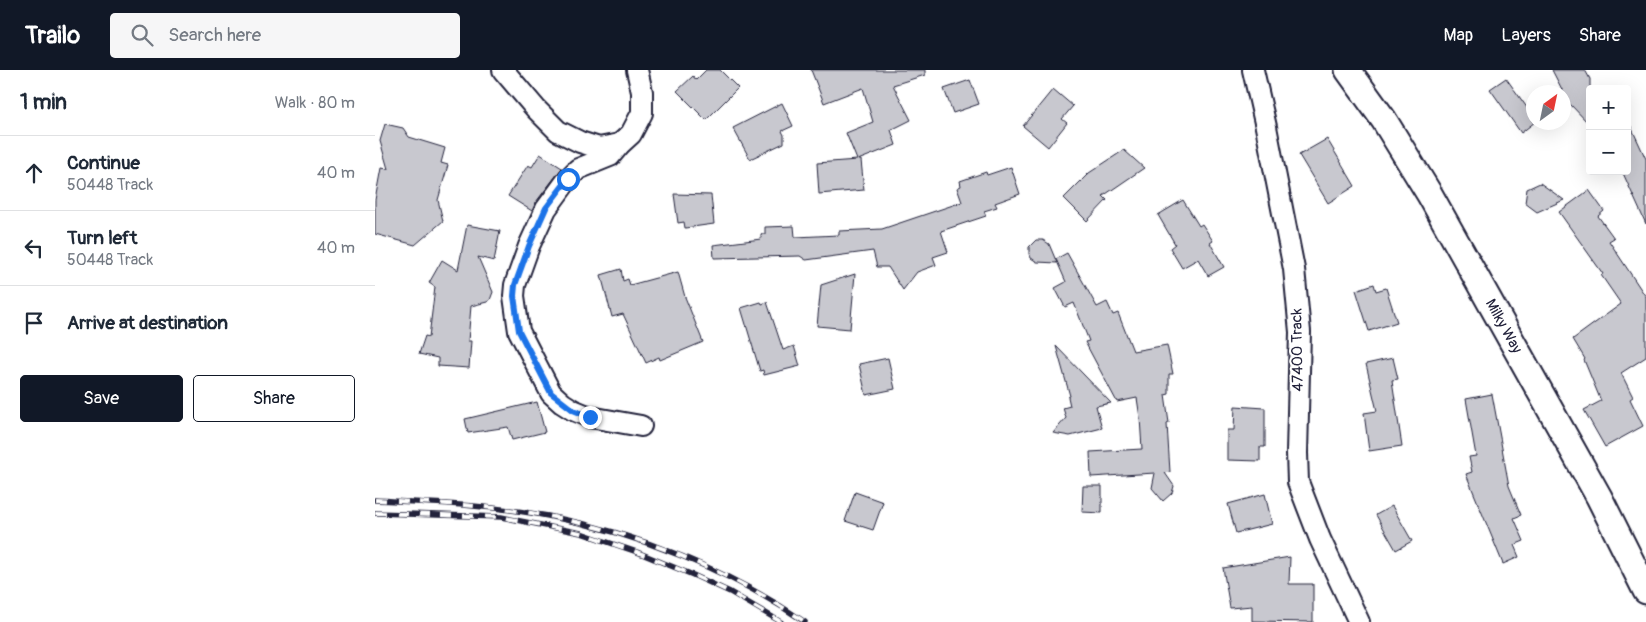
<!DOCTYPE html>
<html lang="en">
<head>
<meta charset="utf-8">
<style>
	body { margin:0; font-family:Pangolin,sans-serif; background:#f6f6f7; color:#1f2937 }
	.controls { position:absolute; right:15px; top:15px; display:grid; overflow:hidden; border-radius:5px; box-shadow:0 5px 20px #0002 }
	.controls button { width:45px; height:45px; display:grid; place-items:center; padding:0; border:0; border-bottom:1px solid #e0e1e3; background:#fff; color:#1f2937; font:25px sans-serif }
	.compass { position:absolute; left:1151px; top:15px; width:45px; height:45px; border-radius:50%; background:#fff; box-shadow:0 5px 20px #0002; rotate:33deg }
	.stop { position:absolute; width:15px; height:15px; margin:-11px; border:4px solid #1a73e8; border-radius:50%; background:#fff }
	.stop.end { background:#1a73e8; border-color:#fff; box-shadow:0 1px 5px #0008 }
	.list { margin:0; padding:0; list-style:none }
	h2 { display:flex; justify-content:space-between; align-items:center; height:65px; margin:0; padding:0 20px; font-size:21px }
	h2 small { font-size:16px; font-weight:400; color:#747a83 }
	.list li { display:grid; grid-template-columns:32px 1fr auto; gap:15px; align-items:center; box-sizing:border-box; height:75px; padding:0 20px; border-top:1px solid #e0e1e3 }
	.list b { display:block; font-size:19px; white-space:nowrap }
	.list p { margin:0; font-size:16px; white-space:nowrap; color:#747a83 }
	.list em { font-size:16px; font-style:normal; color:#747a83 }
	.actions { display:flex; gap:10px; padding:15px 20px }
	.actions a { flex:1; padding:11px 0; border:1px solid #111827; border-radius:5px; text-align:center; font-size:18px; color:#111827 }
	.actions .main { background:#111827; color:#fff }
	.icon { flex:none; width:28px; height:28px; fill:none; stroke:currentColor; stroke-width:2; stroke-linecap:round; stroke-linejoin:round }
	.map { position:relative; flex:none; width:1271px; height:552px; overflow:hidden }
	header { display:flex; align-items:center; gap:30px; box-sizing:border-box; height:70px; padding:0 25px; background:#111827; color:#fff }
	header strong { font-size:24px }
	nav { display:flex; gap:28px; margin-inline-start:auto; font-size:18px }
	.search { width:350px; height:45px; background:#f6f6f7; display:flex; align-items:center; gap:12px; box-sizing:border-box; padding:0 18px; border-radius:5px; color:#747a83; font-size:19px }
	main { display:flex }
	aside { flex:1; background:#fff }
	.map>svg:first-child { display:block }
</style>
</head>
<body>
<header>
<strong>Trailo</strong>
<div class="search"><svg class="icon" aria-label="search" viewBox="0 0 24 24"><circle cx="10" cy="10" r="6"/><path d="M15 15l6 6"/></svg>Search here</div>
<nav><a>Map</a><a>Layers</a><a>Share</a></nav>
</header>
<main>
<aside>
<h2>1 min<small>Walk · 80 m</small></h2>
<ul class="list">
<li><svg class="icon" aria-label="ahead" viewBox="0 0 24 24"><path d="M12 20V5M6 11l6-6 6 6"/></svg><div><b>Continue</b><p>50448 Track</p></div><em>40 m</em></li>
<li><svg class="icon" aria-label="left" viewBox="0 0 24 24"><path d="M17 20v-9H6M10 6l-5 5 5 5"/></svg><div><b>Turn left</b><p>50448 Track</p></div><em>40 m</em></li>
<li><svg class="icon" aria-label="arrive" viewBox="0 0 24 24"><path d="M6 21V4h12l-3 4 3 4H6"/></svg><div><b>Arrive at destination</b></div></li>
</ul>
<div class="actions"><a class="main">Save</a><a>Share</a></div>
</aside>
<div class="map">
<svg width="1271" height="552" viewBox="0 0 1271 552">
	<rect width="100%" height="100%" fill="#fff"/>
	<filter id="ink" filterUnits="userSpaceOnUse"><feTurbulence type="fractalNoise" baseFrequency=".02" numOctaves="2"/><feDisplacementMap in="SourceGraphic" scale="10" xChannelSelector="R" yChannelSelector="G"/><feConvolveMatrix kernelMatrix="1 2 1 2 8 2 1 2 1" color-interpolation-filters="sRGB"/></filter>
	<g filter="url(#ink)">
		<g fill="#c8c8cf" stroke="#22223b">
			<path d="M331,0H345L363,18L331,50L302,21L318,6L321,10Z"/>
			<path d="M436,0H550V5L518,15L536,50L516,60L521,75L483,90H486L489,120L444,124L442,93L482,90L471,63L498,52L488,18L449,33Z"/>
			<path d="M1177,0H1210L1215,9V55L1194,33Z"/>
			<path d="M1131,8L1158,46V52H1160L1146,63L1115,19Z"/>
			<path d="M595,10L604,34L578,43L569,19Z"/>
			<path d="M678,19L698,36L687,49L692,53L673,77L648,56Z"/>
			<path d="M407,33L418,56L407,61L409,65V73L375,89L358,58Z"/>
			<path d="M1252,48L1271,89V154L1247,101H1252Z"/>
			<path d="M10,54L28,58L34,67L70,78L66,93L73,95L63,130L68,151L40,175L0,164V130L6,98L13,99L5,71Z"/>
			<path d="M952,69L980,116L953,133L924,85Z"/>
			<path d="M749,80L769,98L728,126L732,130L712,151L689,128L714,103Z"/>
			<path d="M165,84L187,98L161,132L157,141L133,126L153,95L157,97Z"/>
			<path d="M636,97L645,124L620,133L622,137L609,141L611,146L566,161L573,182L558,187L561,195L542,202L528,220L513,197H502L498,181L431,190L425,186L339,188L338,175L386,169V164H390V157L419,156L420,167L464,165V161L507,159L587,132L582,118L586,116L585,111L611,102L612,105Z"/>
			<path d="M1165,113L1189,130L1162,142L1150,133L1152,119Z"/>
			<path d="M1214,120L1229,141L1223,146L1239,168L1234,171L1271,227V287L1246,303L1258,327L1255,329L1268,356L1230,377L1209,340L1226,331L1209,290L1210,289L1198,269L1246,234L1226,205L1228,204L1184,142Z"/>
			<path d="M299,124L336,125L339,154L310,158L309,152L303,153Z"/>
			<path d="M808,130L824,156L827,154L838,171L835,173L849,197L833,206L823,189L807,198L795,178L800,174L783,145Z"/>
			<path d="M92,155L125,161L119,191L103,187L118,222L115,230L112,232L96,236L93,271H96L94,298L63,296V288L44,284L50,266L54,267L60,217L54,213L67,190L83,200Z"/>
			<path d="M661,170H668L674,174L682,193L662,192L656,188L654,184V177Z"/>
			<path d="M692,183L722,237L732,232L738,245L743,243L758,281L792,275L798,304H794V324L790,325L794,353L792,354L795,402L790,403L799,416L797,423L788,431L777,418L780,403L716,407L715,382L767,379L765,348L762,328L742,332L710,272L714,271L699,233L690,237L680,218L691,212L681,189Z"/>
			<path d="M246,199L248,211L253,209L255,215L303,202L310,227L328,272L285,290L284,287L271,293L248,244L237,247L226,205Z"/>
			<path d="M480,204L475,259L442,256L446,215Z"/>
			<path d="M999,214L1001,221L1011,218L1022,252L994,261L981,220Z"/>
			<path d="M386,232L387,234L392,232L408,280L419,276L425,296L389,305L388,300L385,301L366,238Z"/>
			<path d="M681,276L736,333L721,336L727,358L695,366L678,363L691,348L688,338L695,336L693,327L695,326Z"/>
			<path d="M513,288L520,319L491,325L484,294Z"/>
			<path d="M1018,288L1023,309L1017,310L1027,376L994,381L989,343L1002,341L991,294Z"/>
			<path d="M1117,324L1134,416L1146,445L1139,448L1149,471L1139,475L1144,487L1128,494L1091,404L1097,402L1094,387L1101,386L1091,329Z"/>
			<path d="M162,332L170,362L137,370L133,357L93,363L90,349Z"/>
			<path d="M860,336L890,338V377H885V391L852,390V360H859Z"/>
			<path d="M708,416H727V443L707,442Z"/>
			<path d="M480,422L508,432L498,460L470,451Z"/>
			<path d="M890,424L897,454L861,463L853,434Z"/>
			<path d="M1017,436L1037,471L1021,480L1001,445Z"/>
			<path d="M915,487L914,514H938V552L877,551V536L855,538L848,498Z"/>
		</g>
		<g fill="none" stroke-linecap="round" stroke-linejoin="round">
			<defs>
				<g id="minor">
					<path d="M128,0L161,39L183,61L205,72L224,78L245,74"/>
					<path d="M262,0L267,22V43L256,64L245,74L235,86L203,99L193,109L171,139L154,176L140,215L139,226L144,261L176,323L187,333L198,340L215,347L266,356"/>
					<path d="M878,0L891,57L919,199L925,262L922,383L923,412L945,469L984,552"/>
				</g>
				<path id="tertiary" d="M973,0L1009,50L1055,125L1224,427L1271,521"/>
			</defs>
			<use href="#minor" stroke="#22223b" stroke-width="24"/>
			<use href="#tertiary" stroke="#22223b" stroke-width="29"/>
			<use href="#minor" stroke="#fff" stroke-width="20"/>
			<use href="#tertiary" stroke="#fff" stroke-width="25"/>
			<defs>
				<g id="rail">
					<path d="M0,430C58,433 116,435 173,446C262,463 356,501 430,552"/>
					<path d="M0,443L126,447L206,463L262,482L318,505L355,522L406,552"/>
				</g>
			</defs>
			<use href="#rail" stroke="#22223b" stroke-width="5.5"/>
			<use href="#rail" stroke="#fff" stroke-width="4" stroke-dasharray="11" stroke-linecap="butt"/>
		</g>
	</g>
	<g fill="none" stroke-linecap="round" stroke-linejoin="round" filter="url(#ink)">
		<path stroke="#1a73e8" stroke-width="6" d="M193,109L171,138L154,176L140,215L139,226L144,261L176,323L198,340L215,347"/>
	</g>
	<g text-anchor="middle" stroke-width="4" stroke-linejoin="round" paint-order="stroke">
		<g font-size="15" fill="#22223b" stroke="#fff">
			<text transform="translate(1129 256) rotate(61)" y="5">Milky Way</text>
			<text transform="translate(922 280) rotate(-91)" y="5">47400 Track</text>
		</g>
	</g>
</svg>
<div class="controls">
<button>+</button>
<button>−</button>
</div>
<svg class="compass" viewBox="-18 -18 36 36"><path d="M0-13l5 13h-10z" fill="#e53935"/><path d="M0 13l5-13h-10z" fill="#747a83"/></svg>
<div class="stop" style="left:193px;top:109px"></div>
<div class="stop end" style="left:215px;top:347px"></div>
</div>
</main>
</body>
</html>
